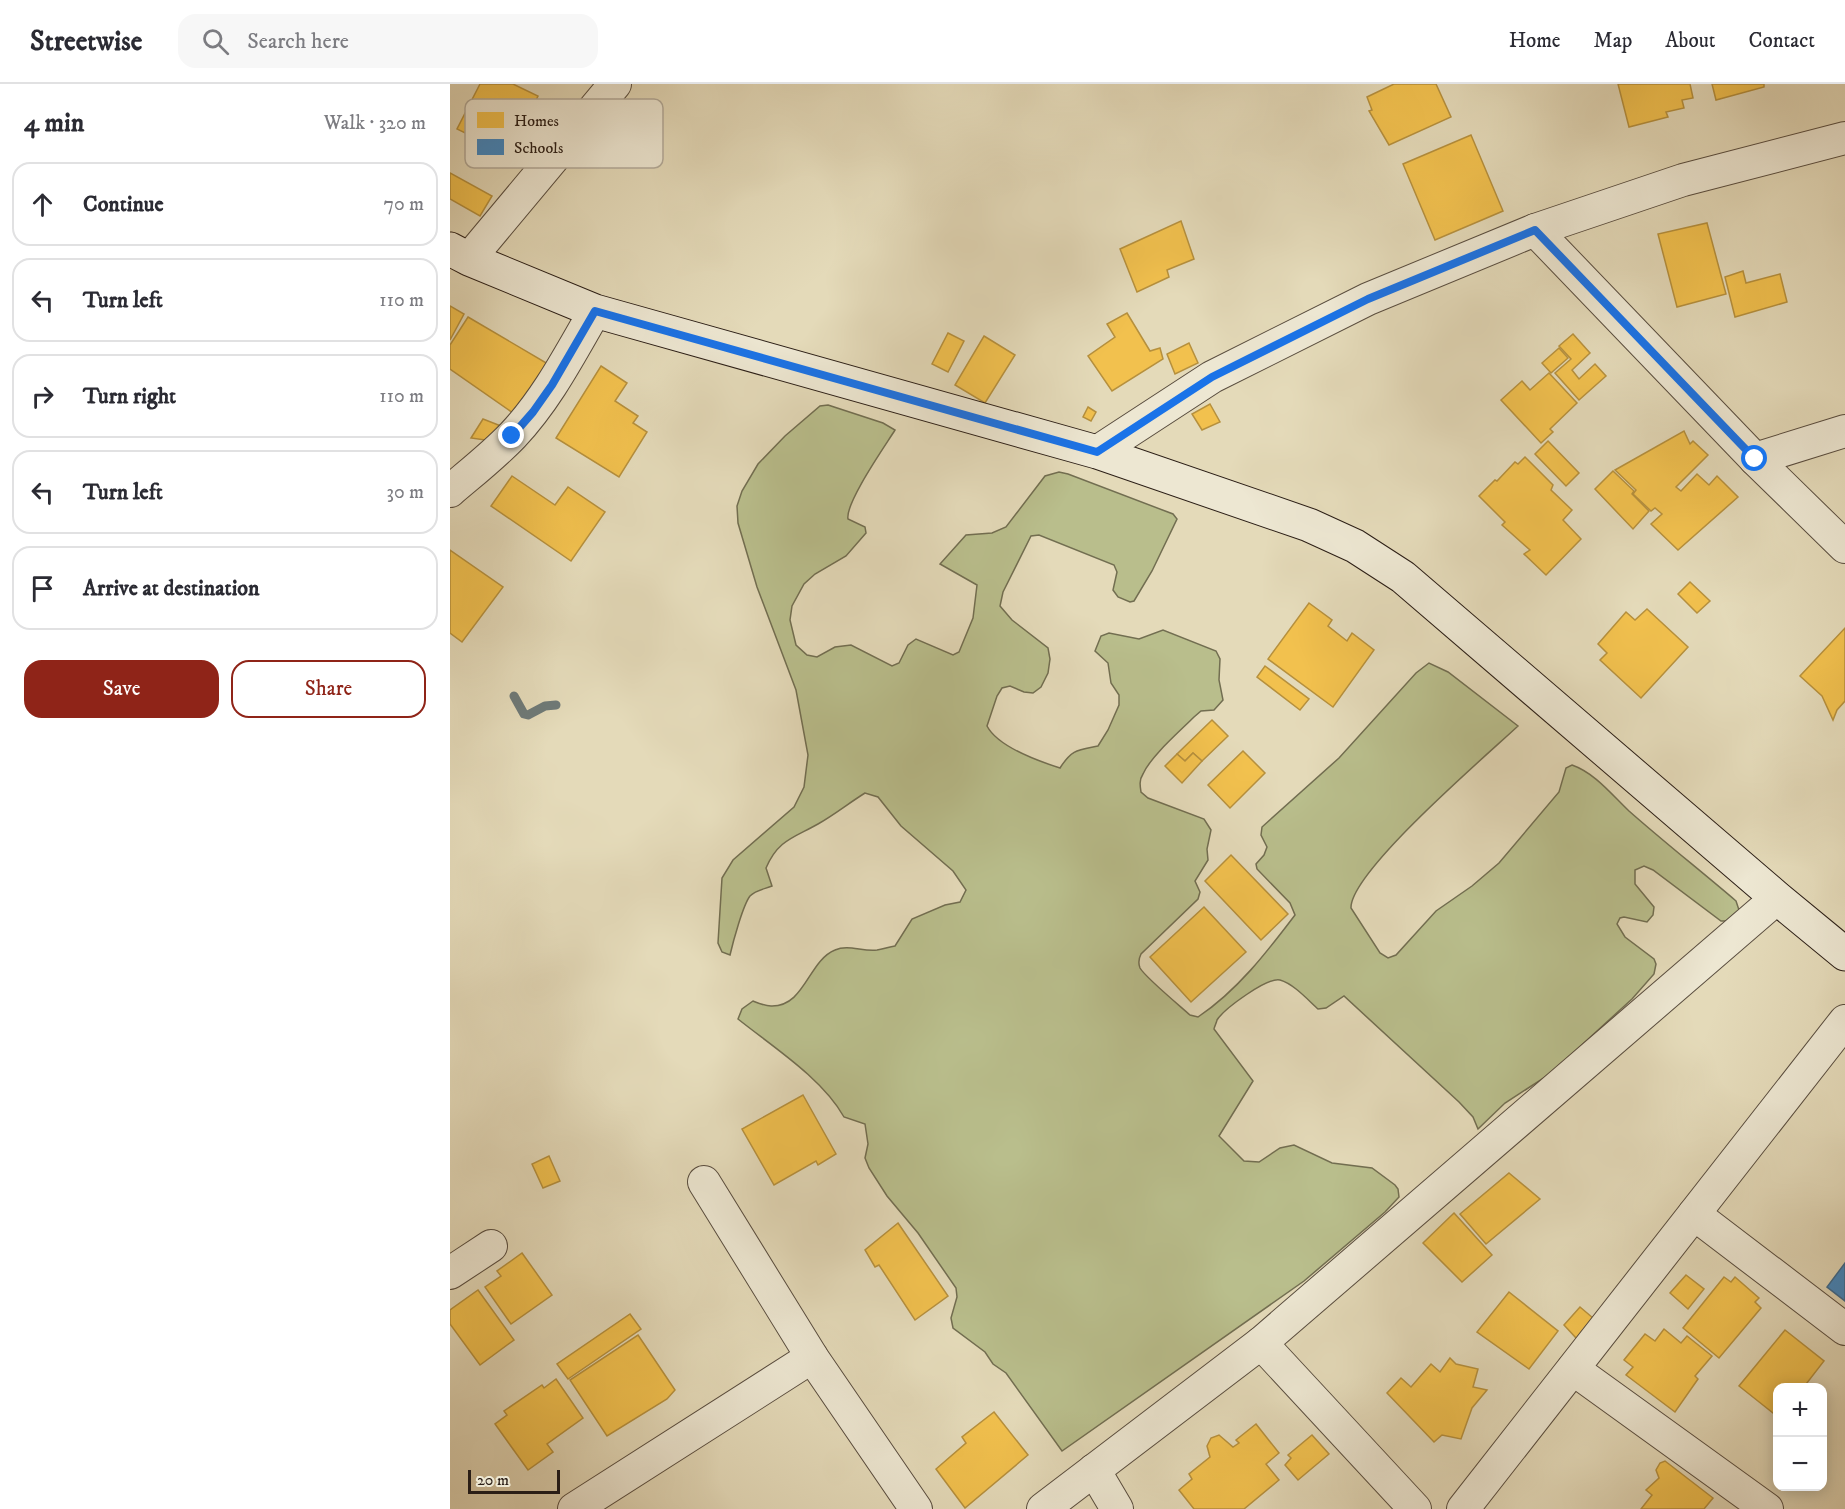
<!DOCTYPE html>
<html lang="en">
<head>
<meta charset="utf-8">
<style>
	body { margin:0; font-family:"IM FELL DW Pica",serif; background:#f7f7f7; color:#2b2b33 }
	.controls { position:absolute; right:18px; bottom:18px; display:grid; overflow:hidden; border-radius:12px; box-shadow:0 3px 15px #0003 }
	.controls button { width:54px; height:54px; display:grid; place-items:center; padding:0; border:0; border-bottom:2px solid #e1e1e2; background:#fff; color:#2b2b33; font:30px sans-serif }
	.scale { position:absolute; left:18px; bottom:15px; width:92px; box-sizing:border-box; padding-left:6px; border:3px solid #2b1e16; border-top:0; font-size:16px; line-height:21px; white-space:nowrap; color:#2b1e16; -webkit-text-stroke:4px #ede7d2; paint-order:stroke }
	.stop { position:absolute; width:18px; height:18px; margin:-14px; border:4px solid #1a73e8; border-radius:50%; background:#fff }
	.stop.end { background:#1a73e8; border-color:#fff; box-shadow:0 2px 6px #0008 }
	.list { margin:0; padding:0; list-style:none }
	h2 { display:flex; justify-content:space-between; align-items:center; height:78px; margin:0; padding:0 24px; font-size:26px }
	h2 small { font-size:20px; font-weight:400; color:#7c7c81 }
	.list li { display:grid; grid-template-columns:39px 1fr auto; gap:18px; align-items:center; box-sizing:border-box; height:84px; margin:0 12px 12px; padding:0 12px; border:2px solid #e1e1e2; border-radius:18px }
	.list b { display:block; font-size:22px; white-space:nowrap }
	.list em { font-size:20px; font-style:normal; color:#7c7c81 }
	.actions { display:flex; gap:12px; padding:18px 24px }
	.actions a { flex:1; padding:14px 0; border:2px solid #8f2418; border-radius:18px; text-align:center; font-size:21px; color:#8f2418 }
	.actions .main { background:#8f2418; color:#fff }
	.icon { flex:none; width:33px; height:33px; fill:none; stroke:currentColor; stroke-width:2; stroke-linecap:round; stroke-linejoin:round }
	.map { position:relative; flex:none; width:1395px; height:1425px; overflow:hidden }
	header { display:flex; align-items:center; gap:36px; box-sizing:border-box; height:84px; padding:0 30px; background:#fff; border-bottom:2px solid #e1e1e2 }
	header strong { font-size:28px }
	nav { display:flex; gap:33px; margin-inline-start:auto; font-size:21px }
	.search { width:420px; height:54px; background:#f7f7f7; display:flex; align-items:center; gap:15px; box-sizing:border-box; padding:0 21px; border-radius:18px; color:#7c7c81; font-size:22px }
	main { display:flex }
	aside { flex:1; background:#fff }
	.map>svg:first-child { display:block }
</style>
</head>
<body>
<header>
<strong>Streetwise</strong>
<div class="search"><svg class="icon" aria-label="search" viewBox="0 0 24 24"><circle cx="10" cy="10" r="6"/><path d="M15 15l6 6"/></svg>Search here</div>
<nav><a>Home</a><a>Map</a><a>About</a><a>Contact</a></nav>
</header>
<main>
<aside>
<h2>4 min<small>Walk · 320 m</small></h2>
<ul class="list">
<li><svg class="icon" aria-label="ahead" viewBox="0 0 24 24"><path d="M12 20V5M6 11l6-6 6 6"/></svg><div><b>Continue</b></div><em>70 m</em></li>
<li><svg class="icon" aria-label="left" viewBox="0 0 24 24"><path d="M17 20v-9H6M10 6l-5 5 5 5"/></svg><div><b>Turn left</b></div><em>110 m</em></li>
<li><svg class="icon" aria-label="right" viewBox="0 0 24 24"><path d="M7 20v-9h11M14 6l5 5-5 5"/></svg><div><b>Turn right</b></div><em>110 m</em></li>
<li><svg class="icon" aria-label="left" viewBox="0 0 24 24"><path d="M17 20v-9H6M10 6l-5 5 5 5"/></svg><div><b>Turn left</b></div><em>30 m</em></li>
<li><svg class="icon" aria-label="arrive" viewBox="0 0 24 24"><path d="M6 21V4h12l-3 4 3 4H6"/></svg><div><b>Arrive at destination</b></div></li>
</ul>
<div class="actions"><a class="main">Save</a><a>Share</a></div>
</aside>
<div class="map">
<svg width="1395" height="1425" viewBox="0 0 1395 1425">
	<rect width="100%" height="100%" fill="#e4dab9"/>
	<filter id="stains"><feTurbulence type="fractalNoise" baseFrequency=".00333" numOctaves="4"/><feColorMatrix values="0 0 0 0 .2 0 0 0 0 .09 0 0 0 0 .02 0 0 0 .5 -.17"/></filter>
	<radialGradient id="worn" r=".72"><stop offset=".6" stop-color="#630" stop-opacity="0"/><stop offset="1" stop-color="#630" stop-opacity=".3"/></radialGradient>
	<path fill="#b9be8c" stroke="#726e51" stroke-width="1.5" d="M378,321L433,339L445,346C435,362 395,419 398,435L415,443L416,449L396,472L365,490L354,500L342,522L340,536L346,561L357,571L367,573L385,563L401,561L442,582L449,579L458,561L466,555L503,571L509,568L523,534L527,501L490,480L516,451L542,449L556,443L595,392L609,388L618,390L723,430L727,435L702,487L684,517L680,518L668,513L663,506L667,488L664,481L589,451L581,452L553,508L550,522L562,536L598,564L600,575L598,589L591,603L583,609L574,608L560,602L552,604L547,612L537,642C548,663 588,677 610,684C622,665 628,666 648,662L658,646L669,621V611L661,599L658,579L645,567L651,552L659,549L689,555L713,546L766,567L770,575L769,596L773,616L764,626L751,627L744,633C729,648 701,672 693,690C689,696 690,702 691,708L698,714L754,735L761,746L757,765L758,776L745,797L750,808L748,815L691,870C689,874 688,879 690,884C695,893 730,922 740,931L748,933C787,907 817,868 845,831L840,819L807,785L806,780L814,771L817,763L811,751L812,743L889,674L966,589L979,579L998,588L1068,642C1037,671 900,788 901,824L930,869L938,874L946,871L986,827L1022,802L1049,779L1109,708L1116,684L1122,681C1145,689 1162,711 1179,727C1214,758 1251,787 1286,817L1289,826L1280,837H1271L1203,786L1194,782L1185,786V800L1204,823L1203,831L1197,838L1174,833L1170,834L1167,840L1175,853L1204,875L1206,880L1204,890L1182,915L1100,990L1055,1019L1028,1045L1023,1033L1009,1018L894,912L876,924L868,925C858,916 844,900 830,896C817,893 774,925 767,936C767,937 764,944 764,945L803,997L769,1052L794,1077L809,1078L830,1064L844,1061L882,1079L922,1084L945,1101L948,1105L949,1113L935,1128L854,1197L612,1367L556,1289L543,1280L535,1268L503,1244L501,1234L507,1213L506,1204L468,1149L437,1112L419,1084L415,1074L418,1060L415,1040L394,1033C372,994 323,963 288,935L292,925L303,917C308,919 315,922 321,922C355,923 358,877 385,866C398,860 413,868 427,866C433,865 439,863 445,862L462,835L495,821L510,818L516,806L503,787L451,742L428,713L415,709C399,719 384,731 368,740C343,754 328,756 316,784L322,802C315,805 306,806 300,812C293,821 283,858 280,871L272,868L268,859L272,794L283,776L344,723L354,703L358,671L346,606L307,503L288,439L287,422L292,407L308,380L335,352L370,322Z"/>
	<g fill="#f2c14e" stroke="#b6903d" stroke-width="1.5">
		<path d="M30,0H63L88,12L60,71L7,45Z"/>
		<path d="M944,0H986L1001,33L939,61L919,27L922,26L917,13Z"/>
		<path d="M1168,0H1240L1243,14L1232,16L1234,24L1216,28L1218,33L1179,43Z"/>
		<path d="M1262,0H1314V3L1266,16Z"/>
		<path d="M1021,51L1053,127L985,156L953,80Z"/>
		<path d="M0,89L42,112L30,132L0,115Z"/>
		<path d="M731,137L744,175L717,186L719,193L687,208L670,165Z"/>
		<path d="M1257,139L1276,210L1227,223L1208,150Z"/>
		<path d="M1293,187L1296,199L1330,190L1337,218L1285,233L1275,193Z"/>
		<path d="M0,222L14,230L0,256Z"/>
		<path d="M677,229L700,267L710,264L713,275L662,307L638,272L665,253L657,240Z"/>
		<path d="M18,233L98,280L63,329L0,285V261Z"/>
		<path d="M498,249L514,257L498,288L482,280Z"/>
		<path d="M1123,250L1140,269L1122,286L1129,295L1145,280L1156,292L1129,316L1105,289L1121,275L1109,262Z"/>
		<path d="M534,252L565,271L535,319L505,301Z"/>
		<path d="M739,259L748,279L725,290L717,270Z"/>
		<path d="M1109,264L1118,274L1101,289L1092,279Z"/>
		<path d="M151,282L177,299L165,317L188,332L183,339L197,348L169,393L106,354Z"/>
		<path d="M1099,289L1127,319L1100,345L1103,348L1091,359L1051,316L1072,297L1080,306Z"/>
		<path d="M760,320L770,338L752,346L742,330Z"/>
		<path d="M638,323L646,328L641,337L633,333Z"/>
		<path d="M33,335L51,342L35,356L21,354Z"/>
		<path d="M1234,347L1240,360L1243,357L1258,371L1226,403L1231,407L1247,390L1259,401L1267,392L1288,413L1228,466L1201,440L1212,430L1205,424L1201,427L1183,410L1186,406L1165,386Z"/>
		<path d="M1098,357L1129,389L1116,402L1085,370Z"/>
		<path d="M1075,373L1103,401L1101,406L1122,426L1113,436L1131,455L1096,491L1074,470L1080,466L1052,441L1055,438L1029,412L1045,396L1047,397L1065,378L1068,380Z"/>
		<path d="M1163,387L1184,407L1182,410L1199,427L1183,445L1145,405Z"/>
		<path d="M62,392L105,421L118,403L155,428L121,477L41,422Z"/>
		<path d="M0,466L53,503L12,558L0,549Z"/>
		<path d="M1240,498L1260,517L1247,529L1228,510Z"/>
		<path d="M859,519L882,536L878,542L897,557L902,549L924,566L883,623L818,575Z"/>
		<path d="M1197,525L1238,563L1191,614L1150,576L1157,569L1148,560L1176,528L1185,536Z"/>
		<path d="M1395,544V617L1387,626L1383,636L1372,612L1350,592Z"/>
		<path d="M815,582L859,615L850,626L807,593Z"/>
		<path d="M762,636L778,652L752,677L743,669L735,677L727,670Z"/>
		<path d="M793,667L815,689L780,724L758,701Z"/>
		<path d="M743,669L752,677L732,699L715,682L727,670L735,677Z"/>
		<path d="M781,771L838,830L811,856L755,797Z"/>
		<path d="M754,823L796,868L741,918L700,873Z"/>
		<path d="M353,1011L386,1070L368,1081L366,1077L324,1101L292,1045Z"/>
		<path d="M99,1072L110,1097L93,1104L82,1080Z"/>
		<path d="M1059,1089L1090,1115L1036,1160L1010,1130Z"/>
		<path d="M1004,1129L1042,1171L1012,1198L973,1159Z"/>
		<path d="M448,1139L498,1212L465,1236L429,1181L425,1183L415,1166Z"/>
		<path d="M72,1169L102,1211L61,1240L35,1203L51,1192L47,1187Z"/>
		<path d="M1236,1191L1254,1205L1238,1225L1220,1209Z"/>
		<path d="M1274,1193L1281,1198L1285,1193L1309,1214L1305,1218L1311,1224L1269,1274L1233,1244Z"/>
		<path d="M28,1206L64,1256L30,1281L0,1240V1226Z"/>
		<path d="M1059,1208L1108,1247L1079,1285L1027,1248Z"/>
		<path d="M1130,1223L1143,1234L1127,1255L1114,1241Z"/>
		<path d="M180,1230L191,1245L118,1295L107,1280Z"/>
		<path d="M1214,1245L1231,1259L1237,1252L1262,1272L1245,1292L1248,1295L1225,1328L1176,1291L1183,1283L1174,1276L1195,1250L1205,1257Z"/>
		<path d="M1335,1246L1374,1277L1353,1304H1328V1333L1289,1302Z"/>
		<path d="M188,1251L225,1306L217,1315L157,1352L120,1296Z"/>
		<path d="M1000,1274L1006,1280L1028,1285L1023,1303L1037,1306L1022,1324L1011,1355L992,1351L984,1358L937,1309L951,1294L961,1303L981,1280L990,1288Z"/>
		<path d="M106,1295L133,1334L97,1360L103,1368L78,1386L45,1340L57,1331L54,1327L92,1301L94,1304Z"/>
		<path d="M544,1328L578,1371L515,1424L486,1385L516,1359L512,1353Z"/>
		<path d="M806,1340L829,1369L816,1380L829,1396L794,1425H744L729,1406L742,1395L739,1390L760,1373L757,1362L761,1354L769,1351L783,1363L789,1359L786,1356Z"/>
		<path d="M862,1351L879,1370L848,1396L835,1381L841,1374L838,1371Z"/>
		<path d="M1215,1377L1263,1414L1254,1425H1191L1202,1411L1196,1406L1209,1394L1206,1386L1210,1379Z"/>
	</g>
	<path fill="#3f88c5" stroke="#396890" stroke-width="1.5" d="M1395,1179V1217L1377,1203Z"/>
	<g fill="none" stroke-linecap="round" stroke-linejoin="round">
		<path stroke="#6e7a78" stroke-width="9" d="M64,612L74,630L78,631L95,622L106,621"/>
		<defs>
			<g id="street">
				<path d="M1085,146L1305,375L1395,463"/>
				<path d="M19,175L165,0"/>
				<path d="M647,368L762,293L918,215L1085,146L1233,96L1395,54"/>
				<path d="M1305,375L1395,347"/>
				<path d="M0,407C21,389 44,371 63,351C97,315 120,270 145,227"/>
				<path d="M254,1098L362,1273L466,1425"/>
				<path d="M1244,1130L1395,1245"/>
				<path d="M0,1189L41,1162"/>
				<path d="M811,1259L965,1425"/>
				<path d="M1123,1285L1317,1425"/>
				<path d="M644,1386L667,1425"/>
				<path d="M124,1425L362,1273"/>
				<path d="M593,1425L811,1259L1327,814"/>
				<path d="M1013,1425L1395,937"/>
			</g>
			<path id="secondary" d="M0,165L19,175L145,227L647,368L859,441L905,462L953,493L1327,814L1395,870"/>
		</defs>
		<use href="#street" stroke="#594d3f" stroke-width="34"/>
		<use href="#secondary" stroke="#2b1e16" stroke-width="35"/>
		<use href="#street" stroke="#ede7d2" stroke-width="32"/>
		<use href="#secondary" stroke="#ede7d2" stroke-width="33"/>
	</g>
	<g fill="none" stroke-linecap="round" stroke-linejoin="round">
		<path stroke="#1a73e8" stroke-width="8" d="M62,352L83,328L102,301L145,227L647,368L762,293L918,215L1085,146L1305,375"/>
	</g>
	<rect x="15" y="15" width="198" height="69" rx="9" fill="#ede7d2" stroke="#b3ab9a" stroke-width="1.5"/>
	<rect x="27" y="28" width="27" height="16" fill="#f2c14e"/>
	<rect x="27" y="55" width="27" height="16" fill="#3f88c5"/>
	<g font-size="16" fill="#2b1e16">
		<text x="64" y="42">Homes</text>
		<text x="64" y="69">Schools</text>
	</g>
	<rect width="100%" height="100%" filter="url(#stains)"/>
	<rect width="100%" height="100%" fill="url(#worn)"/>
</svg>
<div class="controls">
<button>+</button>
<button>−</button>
</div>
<div class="scale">20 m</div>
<div class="stop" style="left:1305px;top:375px"></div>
<div class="stop end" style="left:62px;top:352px"></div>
</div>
</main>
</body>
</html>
